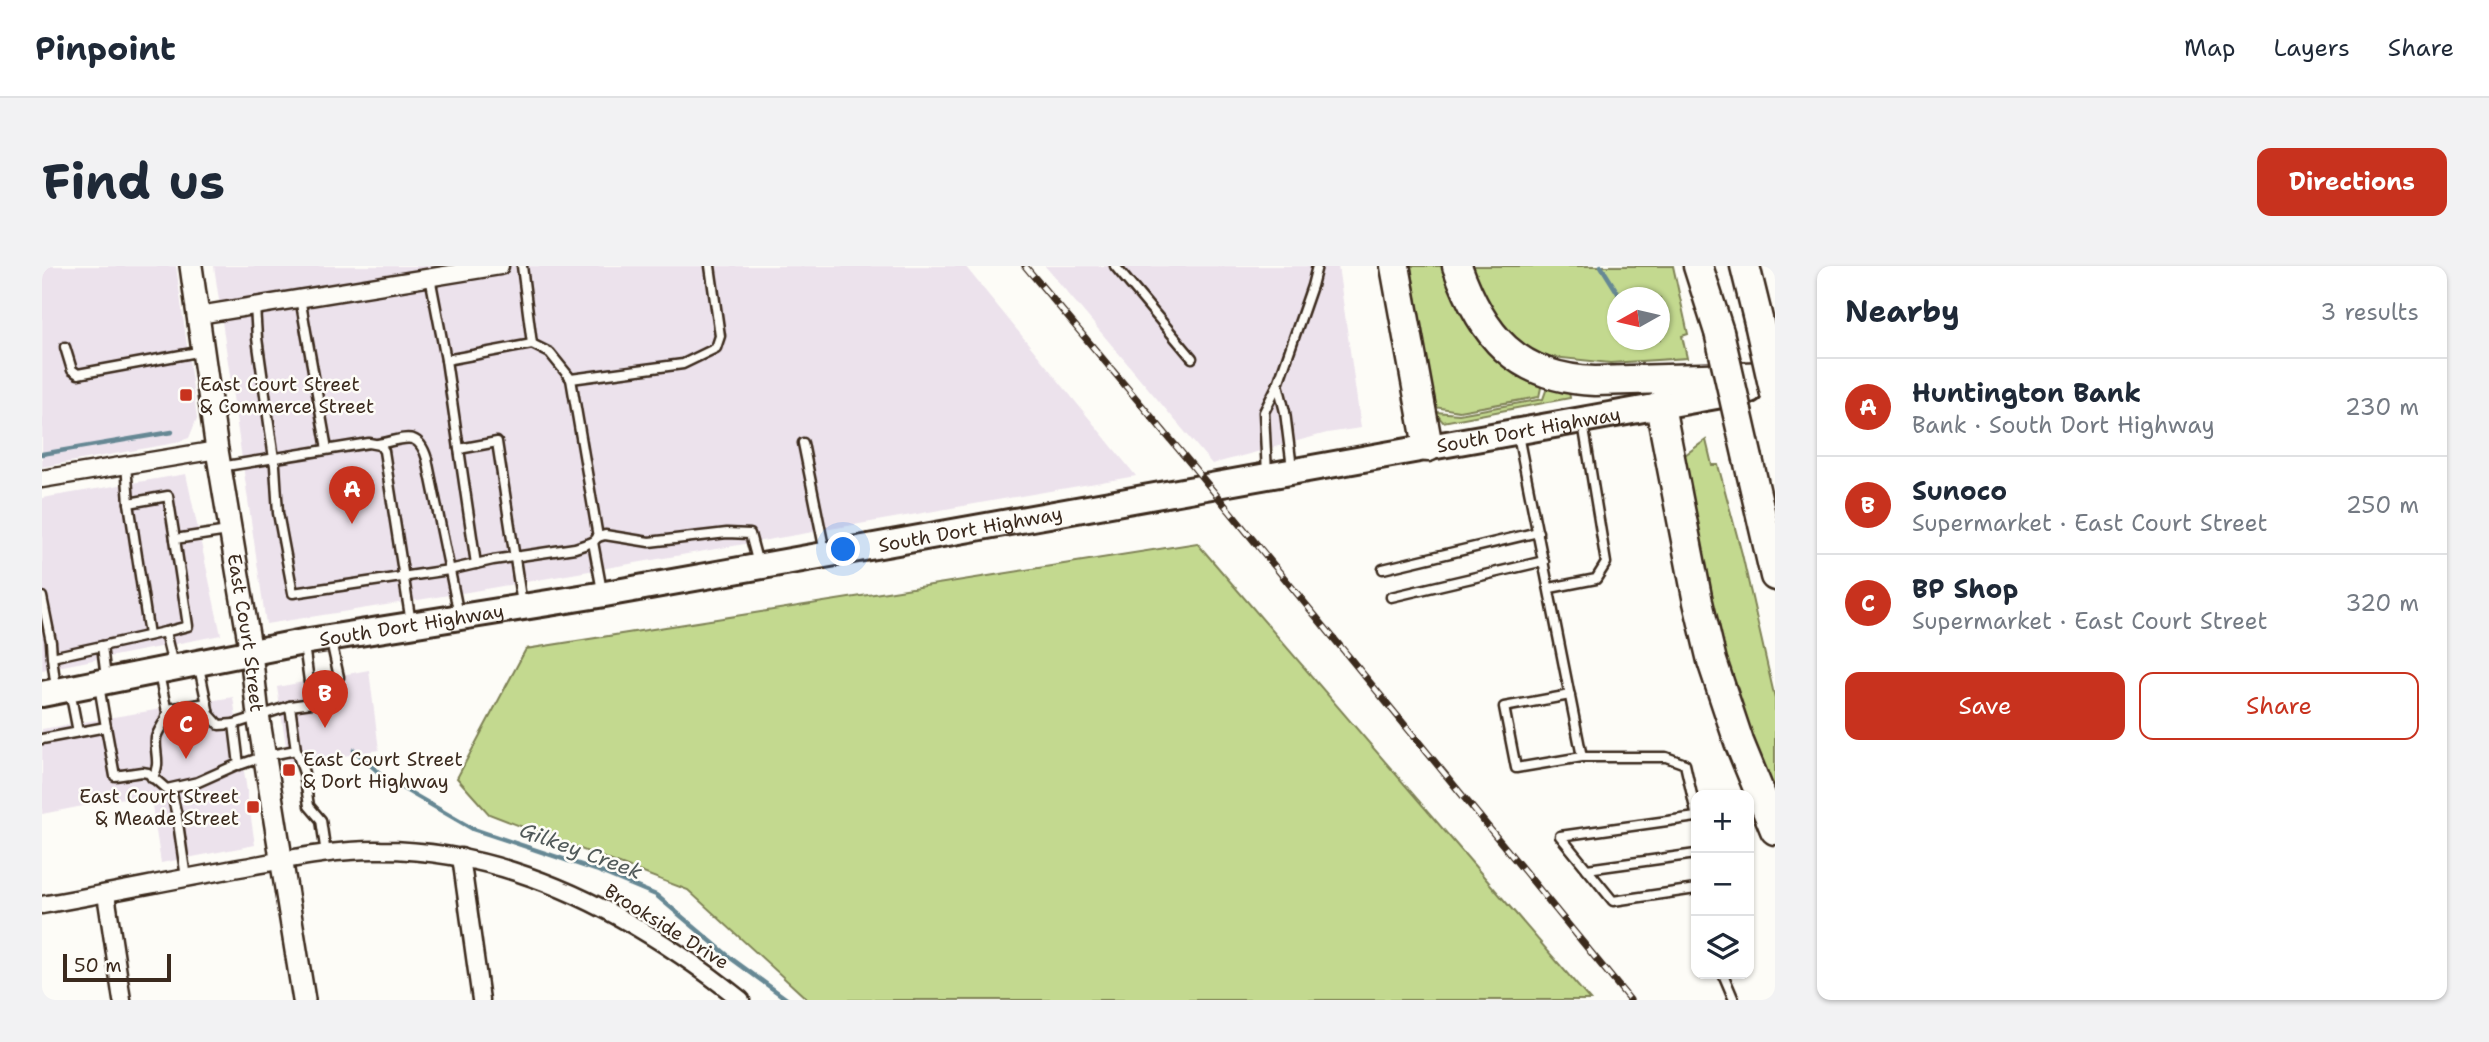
<!DOCTYPE html>
<html lang="en">
<head>
<meta charset="utf-8">
<style>
	body { margin:0; font-family:"Shantell Sans",sans-serif; background:#f2f2f3; color:#1f2937 }
	.controls { position:absolute; right:21px; bottom:21px; display:grid; overflow:hidden; border-radius:14px; box-shadow:0 2px 5px #0004 }
	.controls button { width:63px; height:63px; display:grid; place-items:center; padding:0; border:0; border-bottom:2px solid #e0e1e3; background:#fff; color:#1f2937; font:35px sans-serif }
	.compass { position:absolute; left:1565px; top:21px; width:63px; height:63px; border-radius:50%; background:#fff; box-shadow:0 2px 5px #0004; rotate:262deg }
	.scale { position:absolute; left:21px; bottom:18px; width:108px; box-sizing:border-box; padding-left:7px; border:4px solid #3b2a1e; border-top:0; font-size:19px; line-height:24px; white-space:nowrap; color:#3b2a1e; -webkit-text-stroke:5px #fdfcf7; paint-order:stroke }
	.you { position:absolute; left:802px; top:284px; width:24px; height:24px; margin:-18px; border:5px solid #fff; border-radius:50%; background:#1a73e8; box-shadow:0 0 0 10px #1a73e833 }
	.badge { display:grid; place-items:center; width:46px; height:46px; border-radius:50%; background:#c8321e; color:#fff; font-size:23px; font-weight:700 }
	.pin { position:absolute; translate:-50% -58px; filter:drop-shadow(0 2px 4px #0008) }
	.pin::after { content:''; position:absolute; top:37px; width:24px; height:21px; background:inherit; clip-path:polygon(0 0,100% 0,50% 100%) }
	.list { margin:0; padding:0; list-style:none }
	h2 { display:flex; justify-content:space-between; align-items:center; height:91px; margin:0; padding:0 28px; font-size:30px }
	h2 small { font-size:23px; font-weight:400; color:#747a83 }
	.list li { display:grid; grid-template-columns:46px 1fr auto; gap:21px; align-items:center; box-sizing:border-box; height:98px; padding:0 28px; border-top:2px solid #e0e1e3 }
	.list b { display:block; font-size:26px; white-space:nowrap }
	.list p { margin:0; font-size:23px; white-space:nowrap; color:#747a83 }
	.list em { font-size:23px; font-style:normal; color:#747a83 }
	.actions { display:flex; gap:14px; padding:21px 28px }
	.actions a { flex:1; padding:16px 0; border:2px solid #c8321e; border-radius:14px; text-align:center; font-size:24px; color:#c8321e }
	.actions .main { background:#c8321e; color:#fff }
	.icon { flex:none; width:38px; height:38px; fill:none; stroke:currentColor; stroke-width:2; stroke-linecap:round; stroke-linejoin:round }
	.map { position:relative; flex:none; width:1733px; height:734px; overflow:hidden; border-radius:14px }
	header { display:flex; align-items:center; gap:42px; box-sizing:border-box; height:98px; padding:0 35px; background:#fff; border-bottom:2px solid #e0e1e3 }
	header strong { font-size:33px }
	nav { display:flex; gap:38px; margin-inline-start:auto; font-size:24px }
	.intro { display:flex; align-items:center; justify-content:space-between; box-sizing:border-box; height:168px; padding:0 42px }
	h1 { margin:0; font-size:49px }
	.button { padding:18px 32px; border-radius:14px; background:#c8321e; color:#fff; font-size:24px; font-weight:700 }
	main { display:flex; gap:42px; padding:0 42px }
	aside { flex:1; background:#fff; border-radius:14px; box-shadow:0 2px 5px #0004 }
	.map>svg:first-child { display:block }
</style>
</head>
<body>
<header>
<strong>Pinpoint</strong>
<nav><a>Map</a><a>Layers</a><a>Share</a></nav>
</header>
<div class="intro"><h1>Find us</h1><a class="button">Directions</a></div>
<main>
<div class="map">
<svg width="1733" height="734" viewBox="0 0 1733 734">
	<rect width="100%" height="100%" fill="#fdfcf7"/>
	<filter id="ink" filterUnits="userSpaceOnUse"><feTurbulence type="fractalNoise" baseFrequency=".0143" numOctaves="2"/><feDisplacementMap in="SourceGraphic" scale="14" xChannelSelector="R" yChannelSelector="G"/><feConvolveMatrix kernelMatrix="1 2 1 2 8 2 1 2 1" color-interpolation-filters="sRGB"/></filter>
	<g filter="url(#ink)">
		<g fill="#ece2ec">
			<path d="M0,0H134L155,152L147,172L133,177L0,201Z"/>
			<path d="M172,0H923L1094,210L426,326L224,358Z"/>
			<path d="M1003,0H1296L1319,162L1285,167L1170,198Z"/>
			<path d="M144,208L179,369L0,404V232Z"/>
			<path d="M327,404L337,484L247,499L235,421Z"/>
			<path d="M191,431L213,579L119,597L108,527L0,548V463Z"/>
		</g>
		<g fill="#c3d98f" stroke="#7f8256" stroke-width="2" fill-rule="evenodd">
			<path d="M1369,0H1407L1500,117L1497,131L1417,145L1392,141Z"/>
			<path d="M1427,0H1631L1646,68L1640,70L1645,92L1568,97L1511,91L1508,97L1495,92L1459,62ZM1576,32H1618V74H1576Z"/>
			<path d="M1506,119L1527,125L1528,132L1401,156L1393,146L1417,148L1501,133Z"/>
			<path d="M1664,174L1670,199H1676L1700,288L1733,433V541L1676,385L1640,191Z"/>
			<path d="M1155,277L1548,734H766L646,624L447,548L415,512L484,383Z"/>
		</g>
		<g fill="none" stroke-linecap="round" stroke-linejoin="round">
			<g stroke="#668894" stroke-width="4.5">
				<path d="M1559,0L1579,32"/>
				<path d="M0,188L130,166"/>
				<path d="M312,484L343,512L431,563L554,604L614,629L690,693L746,734"/>
			</g>
			<defs>
				<g id="lane">
					<path d="M480,0L490,78L508,87L529,113L641,98L674,82L678,70L668,0"/>
					<path d="M1073,0L1150,92"/>
					<path d="M388,11L404,94L417,183"/>
					<path d="M258,32L285,183"/>
					<path d="M213,40L215,72L233,200L236,247L251,327L407,304L451,294L533,282L551,276L556,271L563,269L607,276L685,267L708,268L716,298"/>
					<path d="M23,81L30,104L36,108L161,85"/>
					<path d="M404,94L490,78"/>
					<path d="M529,113L556,271"/>
					<path d="M1236,118L1243,146L1250,202"/>
					<path d="M1476,169L1540,491H1624L1643,498L1654,547"/>
					<path d="M761,177L783,286"/>
					<path d="M336,178C363,173 376,163 385,193L417,349"/>
					<path d="M84,198L87,237L126,230L133,273"/>
					<path d="M178,201L327,177L338,179L342,185L369,357"/>
					<path d="M1225,208L1222,146L1236,118L1270,20L1275,0"/>
					<path d="M87,237L107,369"/>
					<path d="M551,276L560,325"/>
					<path d="M434,298L417,183L455,176L480,338"/>
					<path d="M1341,303L1496,266"/>
					<path d="M1508,322L1554,313L1564,297L1541,157"/>
					<path d="M0,331L9,376L10,391"/>
					<path d="M1349,331L1502,295"/>
					<path d="M123,366L146,360L133,273L186,265"/>
					<path d="M157,401L167,448L177,459L192,458"/>
					<path d="M64,412L60,380L123,366L131,399"/>
					<path d="M267,416L297,411L289,375"/>
					<path d="M57,419L64,461"/>
					<path d="M14,423L10,391L60,380"/>
					<path d="M28,425L36,466"/>
					<path d="M1528,429L1462,441L1474,502L1540,491"/>
					<path d="M248,440L270,437L262,379"/>
					<path d="M125,443L165,437"/>
					<path d="M0,473L64,461L73,510L100,506L106,507L130,528L135,550L144,612"/>
					<path d="M254,484L262,507L267,540L279,554L284,588"/>
					<path d="M110,512C120,498 112,487 114,472C116,463 124,457 125,446L117,408"/>
					<path d="M125,523L156,516L194,499L200,498L223,490L254,484L248,440L192,458L197,499"/>
					<path d="M1654,551L1518,570L1571,635L1654,623"/>
					<path d="M1545,603L1654,588"/>
					<path d="M1681,708L1692,734"/>
				</g>
				<g id="street">
					<path d="M157,49L458,0"/>
					<path d="M0,213L175,184"/>
					<path d="M419,591L439,734"/>
					<path d="M64,628L80,734"/>
					<path d="M0,639C68,627 135,613 203,601C248,593 294,583 339,584C474,584 597,652 699,734"/>
				</g>
				<g id="secondary">
					<path id="s1" d="M149,0L175,184L209,387L216,449L262,734"/>
				</g>
				<g id="primary">
					<path id="s2" d="M0,428L261,376L563,328L1708,124"/>
				</g>
				<g id="highway">
					<path d="M1353,0L1386,181"/>
					<path d="M1415,0C1440,70 1474,112 1553,115L1733,110"/>
					<path d="M1656,0L1677,66"/>
					<path d="M1703,0L1717,57"/>
					<path d="M1618,140L1656,336L1670,395L1697,476L1733,564"/>
					<path d="M1706,193L1733,310"/>
				</g>
			</defs>
			<use href="#lane" stroke="#3b2a1e" stroke-width="13"/>
			<use href="#street" stroke="#3b2a1e" stroke-width="21"/>
			<use href="#secondary" stroke="#3b2a1e" stroke-width="26"/>
			<use href="#primary" stroke="#3b2a1e" stroke-width="30"/>
			<use href="#highway" stroke="#3b2a1e" stroke-width="33"/>
			<use href="#lane" stroke="#fdfcf7" stroke-width="8"/>
			<use href="#street" stroke="#fdfcf7" stroke-width="16"/>
			<use href="#secondary" stroke="#fdfcf7" stroke-width="21"/>
			<use href="#primary" stroke="#fdfcf7" stroke-width="24"/>
			<use href="#highway" stroke="#fdfcf7" stroke-width="28"/>
			<defs>
				<path id="rail" d="M983,0L1149,198L1588,734"/>
			</defs>
			<use href="#rail" stroke="#3b2a1e" stroke-width="7"/>
			<use href="#rail" stroke="#fdfcf7" stroke-width="4.5" stroke-dasharray="13" stroke-linecap="butt"/>
			<defs>
				<g id="highway-bridge">
					<path d="M1717,57L1733,128"/>
					<path d="M1677,66L1706,193"/>
				</g>
			</defs>
			<use href="#highway-bridge" stroke="#3b2a1e" stroke-width="33" stroke-linecap="butt"/>
			<use href="#highway-bridge" stroke="#fdfcf7" stroke-width="28"/>
		</g>
	</g>
	<g fill="#c8321e" stroke="#fdfcf7" stroke-width="2.5">
		<rect x="137" y="122" width="14" height="14" rx="3.5"/>
		<rect x="240" y="497" width="14" height="14" rx="3.5"/>
		<rect x="204" y="534" width="14" height="14" rx="3.5"/>
	</g>
	<g text-anchor="middle" stroke-width="5" stroke-linejoin="round" paint-order="stroke">
		<g font-size="19" fill="#3b2a1e" stroke="#fdfcf7" text-anchor="start">
			<text x="158" y="125">East Court Street<tspan x="158" dy="22">&amp; Commerce Street</tspan></text>
			<text x="261" y="500">East Court Street<tspan x="261" dy="22">&amp; Dort Highway</tspan></text>
			<text x="197" y="537" text-anchor="end">East Court Street<tspan x="197" dy="22">&amp; Meade Street</tspan></text>
		</g>
		<g font-size="19" fill="#3b2a1e" stroke="#fdfcf7">
			<text dy="7" stroke="none"><textPath href="#s2" startOffset="1510">South Dort Highway</textPath></text>
			<text dy="7" stroke="none"><textPath href="#s2" startOffset="943">South Dort Highway</textPath></text>
			<text dy="7" stroke="none"><textPath href="#s2" startOffset="376">South Dort Highway</textPath></text>
			<text dy="7" stroke="none"><textPath href="#s1" startOffset="371">East Court Street</textPath></text>
			<text transform="translate(625 660) rotate(32)" y="7">Brookside Drive</text>
		</g>
		<g font-size="21" font-style="italic" fill="#505959" stroke="#fdfcf7">
			<text transform="translate(539 585) rotate(20)" y="7">Gilkey Creek</text>
		</g>
	</g>
</svg>
<div class="controls">
<button>+</button>
<button>−</button>
<button><svg class="icon" aria-label="layers" viewBox="0 0 24 24"><path d="M12 4l9 5-9 5-9-5zM3 14l9 5 9-5"/></svg></button>
</div>
<svg class="compass" viewBox="-18 -18 36 36"><path d="M0-13l5 13h-10z" fill="#e53935"/><path d="M0 13l5-13h-10z" fill="#747a83"/></svg>
<div class="scale">50 m</div>
<div class="you"></div>
<div class="pin badge" style="left:310px;top:258px">A</div>
<div class="pin badge" style="left:283px;top:462px">B</div>
<div class="pin badge" style="left:144px;top:493px">C</div>
</div>
<aside>
<h2>Nearby<small>3 results</small></h2>
<ul class="list">
<li><span class="badge">A</span><div><b>Huntington Bank</b><p>Bank · South Dort Highway</p></div><em>230 m</em></li>
<li><span class="badge">B</span><div><b>Sunoco</b><p>Supermarket · East Court Street</p></div><em>250 m</em></li>
<li><span class="badge">C</span><div><b>BP Shop</b><p>Supermarket · East Court Street</p></div><em>320 m</em></li>
</ul>
<div class="actions"><a class="main">Save</a><a>Share</a></div>
</aside>
</main>
</body>
</html>
